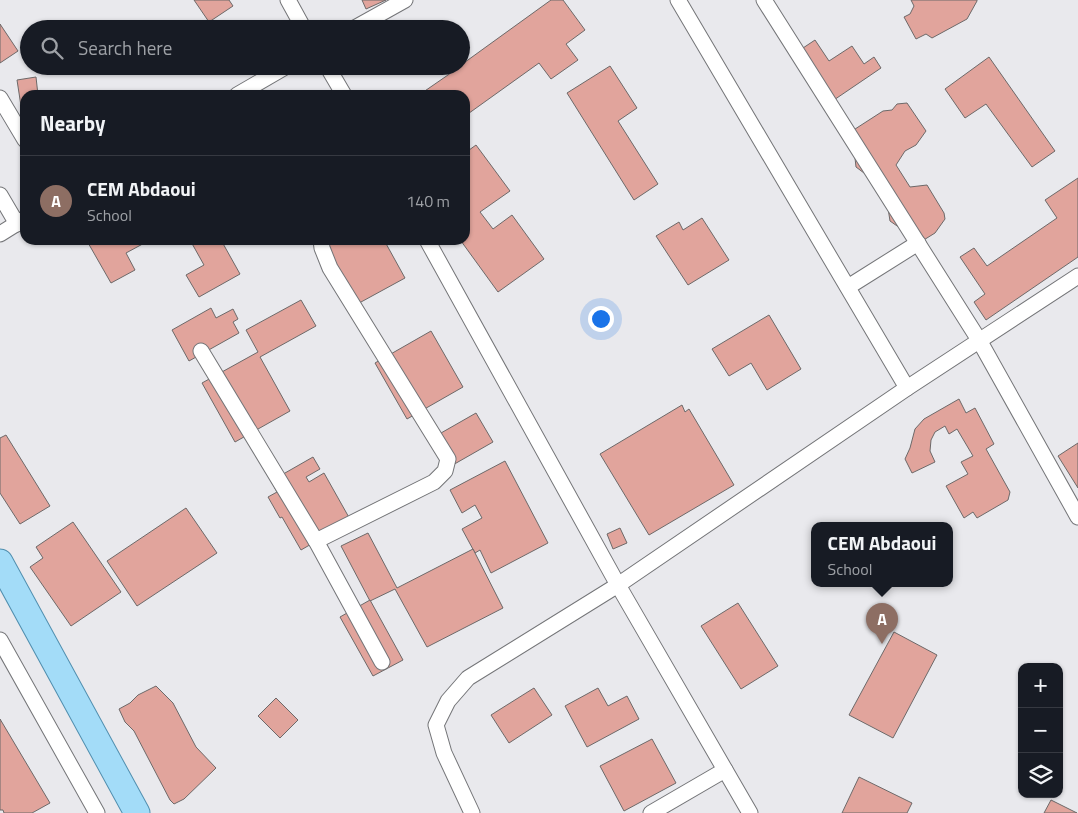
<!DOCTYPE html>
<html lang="en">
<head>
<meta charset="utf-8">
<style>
	body { margin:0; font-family:"Titillium Web",sans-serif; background:#242831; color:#f1f3f6 }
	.controls { position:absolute; right:15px; bottom:15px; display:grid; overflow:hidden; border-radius:10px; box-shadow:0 1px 4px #0004 }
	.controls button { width:45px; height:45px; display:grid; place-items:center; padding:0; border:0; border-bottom:1px solid #363941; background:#171b24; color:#f1f3f6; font:25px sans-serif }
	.you { position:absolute; left:600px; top:318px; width:18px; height:18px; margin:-12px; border:4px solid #fff; border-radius:50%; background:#1a73e8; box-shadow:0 0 0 8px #1a73e833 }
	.badge { display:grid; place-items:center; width:32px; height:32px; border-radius:50%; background:#b45309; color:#fff; font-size:16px; font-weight:700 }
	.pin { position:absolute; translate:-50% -41px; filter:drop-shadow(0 1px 2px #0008) }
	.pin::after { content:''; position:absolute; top:26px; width:18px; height:15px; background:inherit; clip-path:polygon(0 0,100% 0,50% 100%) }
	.popup { position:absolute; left:811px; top:522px; width:142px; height:65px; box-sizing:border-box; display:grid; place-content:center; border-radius:10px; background:#171b24; filter:drop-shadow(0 1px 4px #0005); font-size:16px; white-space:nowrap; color:#9ea1a6 }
	.popup b { font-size:19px; color:#f1f3f6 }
	.popup::after { content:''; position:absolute; left:50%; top:100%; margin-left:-10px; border:10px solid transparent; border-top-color:#171b24 }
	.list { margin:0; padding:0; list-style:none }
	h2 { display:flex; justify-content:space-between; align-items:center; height:65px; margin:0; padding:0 20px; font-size:21px }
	h2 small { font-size:16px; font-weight:400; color:#9ea1a6 }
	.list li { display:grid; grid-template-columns:32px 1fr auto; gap:15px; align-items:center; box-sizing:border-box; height:90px; padding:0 20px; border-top:1px solid #363941 }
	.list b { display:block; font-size:19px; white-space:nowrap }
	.list p { margin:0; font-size:16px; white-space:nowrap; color:#9ea1a6 }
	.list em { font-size:16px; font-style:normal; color:#9ea1a6 }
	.icon { flex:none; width:28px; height:28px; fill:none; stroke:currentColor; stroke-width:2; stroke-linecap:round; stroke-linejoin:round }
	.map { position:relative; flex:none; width:1078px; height:813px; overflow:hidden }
	.search { position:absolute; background:#171b24; box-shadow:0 1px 4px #0004; left:20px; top:20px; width:450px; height:55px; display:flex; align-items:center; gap:12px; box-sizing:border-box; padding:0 18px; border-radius:28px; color:#9ea1a6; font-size:19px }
	.panel { position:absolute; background:#171b24; box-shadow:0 1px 4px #0004; left:20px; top:90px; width:450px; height:155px; border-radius:15px }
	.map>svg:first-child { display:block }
</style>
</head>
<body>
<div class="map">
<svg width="1078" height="813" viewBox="0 0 1078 813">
	<rect width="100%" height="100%" fill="#e9e9ed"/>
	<g fill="#e1a49c" stroke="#6d6969">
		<path d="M194,0H229L233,6L209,22Z"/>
		<path d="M362,0H386L366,9Z"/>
		<path d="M551,0H563L585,30L566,44L578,60L551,79L539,63L465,116V95H419L461,66V65Z"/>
		<path d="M911,0H977V1L967,19L932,38L926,34L916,39L904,17L910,14L914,6Z"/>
		<path d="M0,24L18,51L0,63Z"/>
		<path d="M815,40L829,61L852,46L864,64L874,57L881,68L828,104L794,54Z"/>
		<path d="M989,57L1055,151L1032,167L986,104L965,118L945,89Z"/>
		<path d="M610,66L637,108L618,121L658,184L634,200L567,93Z"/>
		<path d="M36,77L38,95H25V132L17,80Z"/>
		<path d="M907,103L926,131L916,145L905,151L896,165L910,187L927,185L944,213L945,219L935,233L914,246L900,228L890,221L888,208L868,176L856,167L852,131L883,111L892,110L897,104Z"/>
		<path d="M476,145L510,191L480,212L493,229L512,215L544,259L498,292L461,241L465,240V153Z"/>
		<path d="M1078,178V257L986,320L974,302L985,294L960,257L974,248L987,266L1057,218L1045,200Z"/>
		<path d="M702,218L729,260L688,285L656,236L679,222L683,230Z"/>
		<path d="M150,240L126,253L135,270L111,283L87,241Z"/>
		<path d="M190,240H221L240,274L199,297L186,275L204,265Z"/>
		<path d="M333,240H384L405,278L350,308L317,249Z"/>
		<path d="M301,300L316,326L260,357L290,411L235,442L202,383L258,352L246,330Z"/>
		<path d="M211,308L216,318L233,309L238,319L233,322L239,333L189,361L172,330Z"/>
		<path d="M769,315L801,369L767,390L751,363L729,376L712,349Z"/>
		<path d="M431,331L463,387L407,419L375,363Z"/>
		<path d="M959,399L966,413L975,408L994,444L986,449L1010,492L1008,500L977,518L973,512L964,518L946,486L968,474L961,462L973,456L957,429L949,434L945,426L935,432L931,440L930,451L935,462L912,473L905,459L910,448L915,429L924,419Z"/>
		<path d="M682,405L685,412L689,409L734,485L649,535L600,454Z"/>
		<path d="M476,413L493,442L451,466L434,437Z"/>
		<path d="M6,435L50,506L20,524L0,493V438Z"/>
		<path d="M1078,443V488L1058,456Z"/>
		<path d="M313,457L320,469L306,477L309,482L324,473L351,521L301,550L282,517L280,518L268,497L277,492L271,481Z"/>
		<path d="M505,461L548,543L491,573L480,550L475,553L462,529L482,518L475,505L462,513L450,490Z"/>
		<path d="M186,508L217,553L137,606L107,561Z"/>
		<path d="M73,522L121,592L71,626L30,567L43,558L36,547Z"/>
		<path d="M620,528L627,543L613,549L607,534Z"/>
		<path d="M368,533L397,588L473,549L503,608L427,647L395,589L370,601L341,546Z"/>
		<path d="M370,600L403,660L373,676L340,617Z"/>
		<path d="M738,603L778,666L741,689L701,626Z"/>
		<path d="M894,632L937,655L893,738L849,715Z"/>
		<path d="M156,686L173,703L196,747L216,768L184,799L174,804L170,800L134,731L125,722L119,709L130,703L138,695Z"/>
		<path d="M534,688L552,715L509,743L491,715Z"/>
		<path d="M598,688L608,706L627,696L639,719L587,747L565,706Z"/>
		<path d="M276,698L298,720L280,738L258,716Z"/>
		<path d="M0,719L50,803L32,813H4L3,810H0Z"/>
		<path d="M652,739L676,783L624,811L600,766Z"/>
		<path d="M859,777L912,803L907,813H842Z"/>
		<path d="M1051,800L1077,813H1044Z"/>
	</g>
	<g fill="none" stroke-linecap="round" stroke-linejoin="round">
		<defs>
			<g id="street">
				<path d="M288,0L304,29"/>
				<path d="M678,0L907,388"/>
				<path d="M764,0L979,340L1078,517"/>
				<path d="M353,29L405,0"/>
				<path d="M327,66L344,95"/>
				<path d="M237,95L287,66"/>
				<path d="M0,98L25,140"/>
				<path d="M0,195L17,224"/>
				<path d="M0,234L24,219"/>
				<path d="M427,240L618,585L750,813"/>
				<path d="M848,287L918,243"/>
				<path d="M201,351L316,541L382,662"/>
				<path d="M316,541L434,482L445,471L448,459L330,268L322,248L321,240"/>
				<path d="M0,640L97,813"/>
				<path d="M472,813L444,753L436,725L448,701L468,678L618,585L907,388L1078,276"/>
				<path d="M651,813L725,770"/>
			</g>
			<path id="primary" d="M0,562L137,813"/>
		</defs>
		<use href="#street" stroke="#747578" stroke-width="17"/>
		<use href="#primary" stroke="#518faf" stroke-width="27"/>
		<use href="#street" stroke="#fff" stroke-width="15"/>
		<use href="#primary" stroke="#a3dcf8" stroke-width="25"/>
	</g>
</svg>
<div class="controls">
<button>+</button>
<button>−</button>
<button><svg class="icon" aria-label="layers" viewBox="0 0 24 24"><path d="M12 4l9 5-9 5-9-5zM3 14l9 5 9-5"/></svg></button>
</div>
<div class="you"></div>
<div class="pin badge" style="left:882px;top:644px;background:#8d6e63">A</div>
<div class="popup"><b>CEM Abdaoui</b>School</div>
<div class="search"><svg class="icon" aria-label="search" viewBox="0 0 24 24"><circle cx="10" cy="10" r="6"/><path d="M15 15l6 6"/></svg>Search here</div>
<section class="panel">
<h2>Nearby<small></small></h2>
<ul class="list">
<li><span class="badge" style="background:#8d6e63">A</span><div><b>CEM Abdaoui</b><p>School</p></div><em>140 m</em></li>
</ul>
</section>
</div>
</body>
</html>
